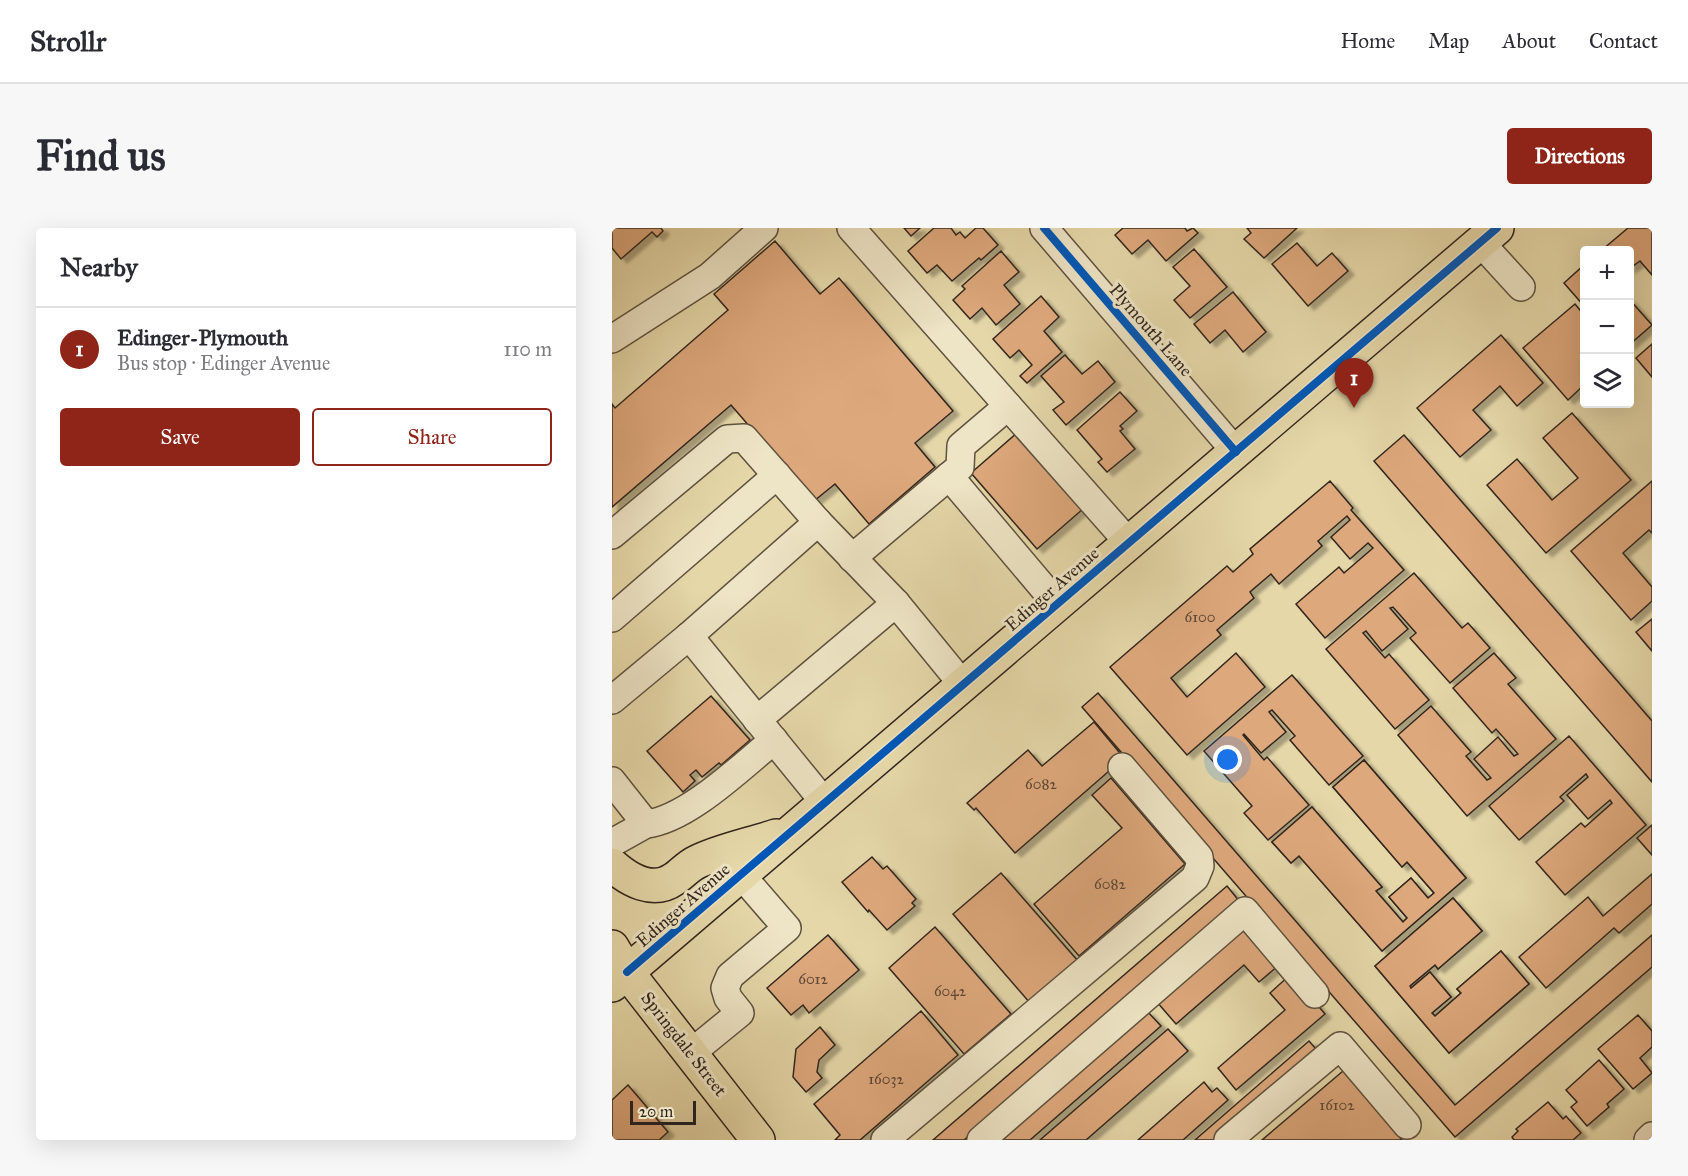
<!DOCTYPE html>
<html lang="en">
<head>
<meta charset="utf-8">
<style>
	body { margin:0; font-family:"IM FELL Great Primer",serif; background:#f7f7f7; color:#2b2b33 }
	.controls { position:absolute; right:18px; top:18px; display:grid; overflow:hidden; border-radius:6px; box-shadow:0 6px 24px #0002 }
	.controls button { width:54px; height:54px; display:grid; place-items:center; padding:0; border:0; border-bottom:2px solid #e1e1e2; background:#fff; color:#2b2b33; font:30px sans-serif }
	.scale { position:absolute; left:18px; bottom:15px; width:66px; box-sizing:border-box; padding-left:6px; border:3px solid #31261d; border-top:0; font-size:16px; line-height:21px; white-space:nowrap; color:#31261d; -webkit-text-stroke:4px #eee5c6; paint-order:stroke }
	.you { position:absolute; left:616px; top:532px; width:21px; height:21px; margin:-15px; border:4px solid #fff; border-radius:50%; background:#1a73e8; box-shadow:0 0 0 9px #1a73e833 }
	.badge { display:grid; place-items:center; width:39px; height:39px; border-radius:50%; background:#8f2418; color:#fff; font-size:20px; font-weight:700 }
	.pin { position:absolute; translate:-50% -50px; filter:drop-shadow(0 2px 3px #0008) }
	.pin::after { content:''; position:absolute; top:32px; width:21px; height:18px; background:inherit; clip-path:polygon(0 0,100% 0,50% 100%) }
	.list { margin:0; padding:0; list-style:none }
	h2 { display:flex; justify-content:space-between; align-items:center; height:78px; margin:0; padding:0 24px; font-size:26px }
	h2 small { font-size:20px; font-weight:400; color:#7c7c81 }
	.list li { display:grid; grid-template-columns:39px 1fr auto; gap:18px; align-items:center; box-sizing:border-box; height:84px; padding:0 24px; border-top:2px solid #e1e1e2 }
	.list b { display:block; font-size:22px; white-space:nowrap }
	.list p { margin:0; font-size:20px; white-space:nowrap; color:#7c7c81 }
	.list em { font-size:20px; font-style:normal; color:#7c7c81 }
	.actions { display:flex; gap:12px; padding:18px 24px }
	.actions a { flex:1; padding:14px 0; border:2px solid #8f2418; border-radius:6px; text-align:center; font-size:21px; color:#8f2418 }
	.actions .main { background:#8f2418; color:#fff }
	.icon { flex:none; width:33px; height:33px; fill:none; stroke:currentColor; stroke-width:2; stroke-linecap:round; stroke-linejoin:round }
	.map { position:relative; flex:none; width:1040px; height:912px; overflow:hidden; border-radius:6px }
	header { display:flex; align-items:center; gap:36px; box-sizing:border-box; height:84px; padding:0 30px; background:#fff; border-bottom:2px solid #e1e1e2 }
	header strong { font-size:28px }
	nav { display:flex; gap:33px; margin-inline-start:auto; font-size:21px }
	.intro { display:flex; align-items:center; justify-content:space-between; box-sizing:border-box; height:144px; padding:0 36px }
	h1 { margin:0; font-size:42px }
	.button { padding:15px 27px; border-radius:6px; background:#8f2418; color:#fff; font-size:21px; font-weight:700 }
	main { display:flex; gap:36px; padding:0 36px }
	aside { flex:1; background:#fff; border-radius:6px; box-shadow:0 6px 24px #0002 }
	.map>svg:first-child { display:block }
</style>
</head>
<body>
<header>
<strong>Strollr</strong>
<nav><a>Home</a><a>Map</a><a>About</a><a>Contact</a></nav>
</header>
<div class="intro"><h1>Find us</h1><a class="button">Directions</a></div>
<main>
<aside>
<h2>Nearby<small></small></h2>
<ul class="list">
<li><span class="badge">1</span><div><b>Edinger-Plymouth</b><p>Bus stop · Edinger Avenue</p></div><em>110 m</em></li>
</ul>
<div class="actions"><a class="main">Save</a><a>Share</a></div>
</aside>
<div class="map">
<svg width="1040" height="912" viewBox="0 0 1040 912">
	<defs>
		<filter id="shadow"><feDropShadow dx="6" dy="4" stdDeviation="1.5" flood-color="#0004"/></filter>
	</defs>
	<rect width="100%" height="100%" fill="#e5d7a8"/>
	<filter id="stains"><feTurbulence type="fractalNoise" baseFrequency=".00333" numOctaves="4"/><feColorMatrix values="0 0 0 0 .2 0 0 0 0 .09 0 0 0 0 .02 0 0 0 .5 -.17"/></filter>
	<radialGradient id="worn" r=".72"><stop offset=".6" stop-color="#630" stop-opacity="0"/><stop offset="1" stop-color="#630" stop-opacity=".3"/></radialGradient>
	<g fill="#dda87c" stroke="#31261d" stroke-width="1.5" filter="url(#shadow)">
		<path d="M0,0H49L51,3L45,9L40,4L9,31L0,20Z"/>
		<path d="M292,0H308L299,8Z"/>
		<path d="M322,0H339L344,7L348,4L353,10L364,0H371L386,17L369,32L367,30L340,53L325,37L315,45L296,23Z"/>
		<path d="M511,0H573L575,3L581,0L586,5L554,33L536,12L520,26L503,7Z"/>
		<path d="M635,0H685L652,30L632,11L639,5Z"/>
		<path d="M1016,0H1040V47L1028,33L1017,41V22H990Z"/>
		<path d="M163,13L208,66L227,50L341,183L303,215L323,239L257,296L223,256L202,273L119,177L0,279V176L3,180L116,82L102,66Z"/>
		<path d="M685,15L705,38L720,25L736,43L696,78L660,36Z"/>
		<path d="M582,21L615,59L578,90L562,72L578,58L561,39Z"/>
		<path d="M389,23L407,44L392,57L408,76L384,97L370,80L358,91L341,72L353,61L350,58Z"/>
		<path d="M972,37V78L952,55Z"/>
		<path d="M621,64L654,104L631,124L613,102L598,115L582,96Z"/>
		<path d="M429,68L447,89L432,103L450,124L415,155L408,148L420,137L407,122L398,130L381,111Z"/>
		<path d="M1017,71L1040,97L1017,117Z"/>
		<path d="M963,76L972,87V157L956,172L911,120Z"/>
		<path d="M889,107L931,155L905,178L888,158L861,182L879,202L848,229L805,180Z"/>
		<path d="M1040,116V149L1024,130Z"/>
		<path d="M453,127L470,146L486,133L503,154L454,197L441,182L452,174L429,148Z"/>
		<path d="M508,164L525,183L508,198L511,201L508,203L523,221L495,244L486,234L490,231L465,202Z"/>
		<path d="M960,185L1019,252L934,325L875,257L905,231L940,272L966,250L931,210Z"/>
		<path d="M406,204L472,280L425,321L359,245Z"/>
		<path d="M792,207L1040,493V554L762,233Z"/>
		<path d="M718,253L741,280L739,282L792,342L713,410L684,376L727,339L732,345L761,320L756,315L738,331L719,309L738,292L735,288L706,313L710,318L667,356L659,346L638,364L642,370L605,402L609,407L559,450L575,469L624,425L653,459L575,527L498,439L615,338L621,344L641,326L638,321Z"/>
		<path d="M1040,253V305L1037,302L1011,325L1040,359V373L1019,392L959,323Z"/>
		<path d="M802,345L850,400L856,395L878,420L838,455L798,410L804,405L781,379L778,380L796,401L770,423L754,403L751,405L773,430L777,426L817,472L783,501L714,421Z"/>
		<path d="M1040,391V423L1024,404Z"/>
		<path d="M882,425L904,450L896,456L944,511L855,588L786,507L819,478L859,524L854,528L875,552L879,550L862,531L886,509L902,528L906,526L884,501L880,505L841,460Z"/>
		<path d="M680,447L751,528L717,557L678,512L683,508L660,482L657,484L674,504L649,525L632,506L631,507L652,532L655,529L697,577L656,612L632,585L640,578L592,523Z"/>
		<path d="M486,465L843,877L1040,707V739L843,909L470,479Z"/>
		<path d="M99,468L138,512L109,537L107,535L90,549L84,542L78,547L83,553L71,564L35,523Z"/>
		<path d="M482,494L512,530L403,625L364,580L362,582L355,575L416,522L430,538Z"/>
		<path d="M957,508L1034,597L953,667L924,634L969,595L973,599L1000,575L998,572L976,591L955,567L976,549L974,546L948,569L952,573L907,612L877,578Z"/>
		<path d="M752,532L854,650L770,723L687,628L679,635L660,614L700,579L770,659L764,663L791,694L795,690L777,669L799,650L816,670L822,665L795,634L790,639L721,559Z"/>
		<path d="M752,532L854,650L770,723L687,628L679,635L660,614L700,579L770,659L764,663L791,694L795,690L777,669L799,650L816,670L822,665L795,634L790,639L721,559Z"/>
		<path d="M499,550L573,636L467,728L422,676L510,600L480,567Z"/>
		<path d="M1040,597V627L1025,610Z"/>
		<path d="M260,629L271,641L275,638L304,671L300,675L303,678L275,702L257,682L256,684L230,654Z"/>
		<path d="M389,645L466,733L418,775L341,686Z"/>
		<path d="M1040,646V676L1007,705L1002,700L934,760L907,729L976,669L991,688Z"/>
		<path d="M615,658L628,674L352,912H321Z"/>
		<path d="M841,670L870,703L826,741L823,737L798,758L799,760L818,744L839,769L820,785L823,788L849,765L845,761L889,723L917,756L837,825L763,738Z"/>
		<path d="M841,670L870,703L826,741L823,737L798,758L799,760L818,744L839,769L820,785L823,788L849,765L845,761L889,723L917,756L837,825L763,738Z"/>
		<path d="M633,698L667,737L647,754L632,737L564,796L545,774Z"/>
		<path d="M323,699L399,786L352,826L277,740Z"/>
		<path d="M216,707L247,742L197,785L191,777L179,787L155,760Z"/>
		<path d="M679,746L713,786L624,862L606,840L673,782L658,765Z"/>
		<path d="M309,783L346,827L248,912H223L228,907L202,876Z"/>
		<path d="M535,783L549,798L418,912H387Z"/>
		<path d="M1026,787L1040,803V819L1028,830L1040,845L1021,861L986,821Z"/>
		<path d="M208,799L223,817L207,832L205,844L210,850L194,864L181,849L184,821Z"/>
		<path d="M556,801L576,823L474,912H428Z"/>
		<path d="M697,813L711,829L616,912H583Z"/>
		<path d="M987,832L1012,861L995,876L997,879L975,898L959,879L965,874L954,862Z"/>
		<path d="M731,843L790,912H650Z"/>
		<path d="M592,854L600,864L605,860L616,872L571,912H526Z"/>
		<path d="M16,857L56,904L47,912H0V872Z"/>
		<path d="M936,874L951,891L954,888L969,905L961,912H902L900,909L906,903L904,901Z"/>
	</g>
	<g fill="none" stroke-linecap="round" stroke-linejoin="round">
		<defs>
			<g id="minor">
				<path d="M239,0L517,315"/>
				<path d="M432,0L624,224"/>
				<path d="M868,14L909,59"/>
				<path d="M0,111L98,48L152,0"/>
				<path d="M337,248L445,376"/>
				<path d="M0,307L115,211L132,210L206,294L284,375L351,457"/>
				<path d="M240,330L348,239L349,218L396,178"/>
				<path d="M0,390L165,247"/>
				<path d="M77,408L213,575"/>
				<path d="M0,472L77,408L206,294"/>
				<path d="M145,492L284,375"/>
				<path d="M0,553L34,596C75,592 130,538 162,512"/>
				<path d="M0,615L34,596"/>
				<path d="M79,825L128,785L116,770L113,760L118,748L175,700L129,647"/>
				<path d="M273,912L583,650L588,638L587,629L510,539"/>
				<path d="M369,912L633,683L703,766"/>
				<path d="M616,912L728,818L795,897"/>
				<path d="M1036,912L1040,908"/>
			</g>
			<g id="major">
				<path d="M0,637C17,652 41,666 62,651C70,646 76,638 85,634C106,623 140,616 164,608"/>
				<path d="M0,719L15,744L146,912"/>
				<path d="M0,757L885,0"/>
			</g>
		</defs>
		<use href="#minor" stroke="#5e5240" stroke-width="30"/>
		<use href="#major" stroke="#31261d" stroke-width="36"/>
		<use href="#minor" stroke="#eee5c6" stroke-width="27"/>
		<use href="#major" stroke="#e5d7a8" stroke-width="33"/>
		<defs>
			<g id="cycleway">
				<path d="M432,0L624,224"/>
				<path d="M15,744L885,0"/>
			</g>
		</defs>
		<use href="#cycleway" stroke="#eee5c6" stroke-width="11"/>
		<use href="#cycleway" stroke="#0057b8" stroke-width="8"/>
	</g>
	<g text-anchor="middle" stroke-width="6" stroke-linejoin="round" paint-order="stroke">
		<g font-size="15" fill="#5c4635">
			<text x="588" y="394">6100</text>
			<text x="429" y="561">6082</text>
			<text x="498" y="661">6082</text>
			<text x="201" y="756">6012</text>
			<text x="338" y="768">6042</text>
			<text x="274" y="856">16032</text>
			<text x="725" y="882">16102</text>
		</g>
		<g font-size="18" fill="#31261d" stroke="#eee5c6">
			<text transform="translate(539 102) rotate(49)" y="6">Plymouth Lane</text>
			<text transform="translate(440 361) rotate(-41)" y="6">Edinger Avenue</text>
			<text transform="translate(71 677) rotate(-41)" y="6">Edinger Avenue</text>
			<text transform="translate(72 816) rotate(52)" y="6">Springdale Street</text>
		</g>
	</g>
	<rect width="100%" height="100%" filter="url(#stains)"/>
	<rect width="100%" height="100%" fill="url(#worn)"/>
</svg>
<div class="controls">
<button>+</button>
<button>−</button>
<button><svg class="icon" aria-label="layers" viewBox="0 0 24 24"><path d="M12 4l9 5-9 5-9-5zM3 14l9 5 9-5"/></svg></button>
</div>
<div class="scale">20 m</div>
<div class="you"></div>
<div class="pin badge" style="left:742px;top:180px">1</div>
</div>
</main>
</body>
</html>
